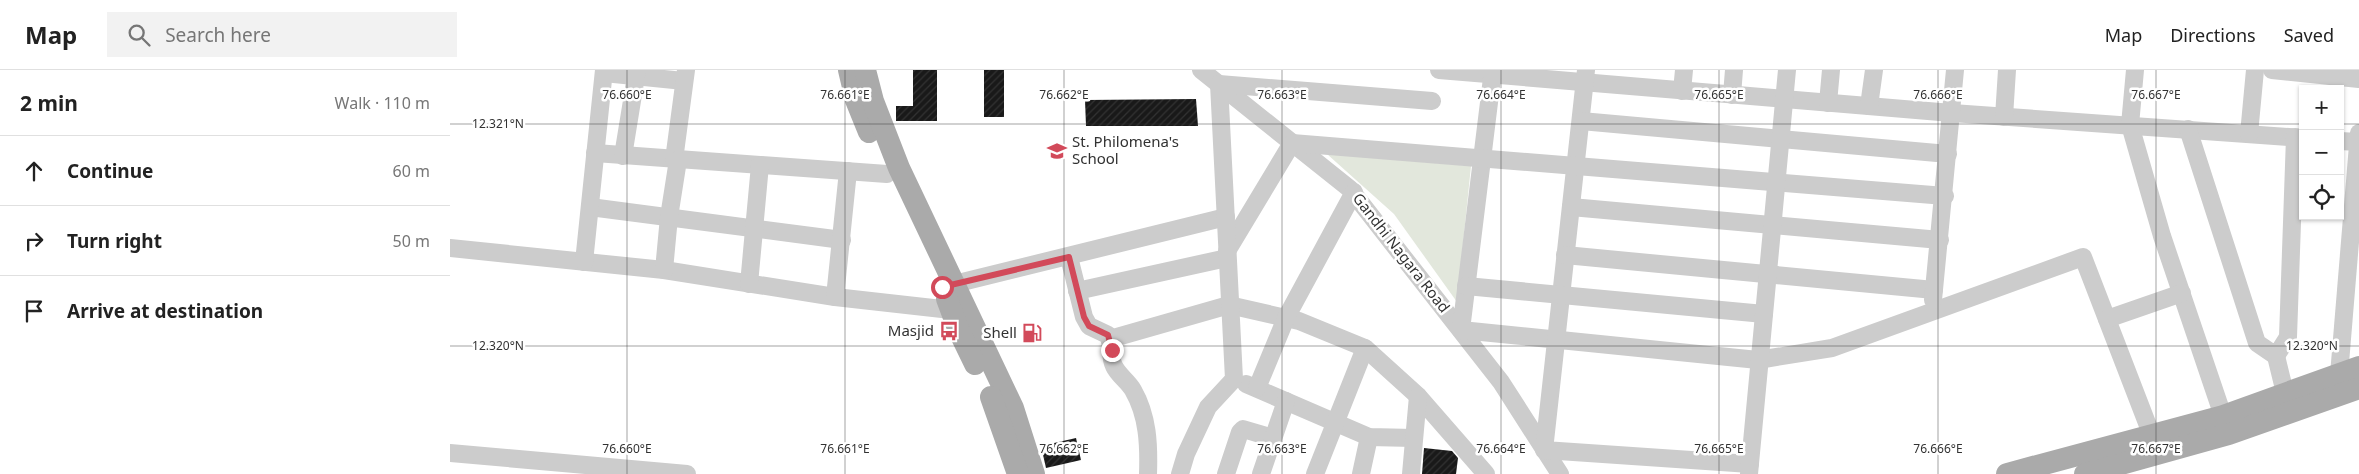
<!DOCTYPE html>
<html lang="en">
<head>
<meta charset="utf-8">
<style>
	body { margin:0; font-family:"Noto Sans",sans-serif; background:#f2f2f2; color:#222 }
	.controls { position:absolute; right:15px; top:15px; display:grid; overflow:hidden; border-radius:0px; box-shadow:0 1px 4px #0004 }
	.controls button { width:45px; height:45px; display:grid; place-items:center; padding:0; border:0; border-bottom:1px solid #e0e0e0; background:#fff; color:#222; font:25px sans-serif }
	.stop { position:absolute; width:15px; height:15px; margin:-11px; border:4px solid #d24a5a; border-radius:50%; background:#fff }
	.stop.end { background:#d24a5a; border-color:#fff; box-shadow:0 1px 5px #0008 }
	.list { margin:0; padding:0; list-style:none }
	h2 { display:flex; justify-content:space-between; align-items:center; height:65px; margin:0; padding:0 20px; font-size:21px }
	h2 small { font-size:16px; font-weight:400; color:#767676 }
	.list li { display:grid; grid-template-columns:32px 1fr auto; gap:15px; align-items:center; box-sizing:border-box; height:70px; padding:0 20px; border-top:1px solid #e0e0e0 }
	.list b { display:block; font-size:19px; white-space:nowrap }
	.list em { font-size:16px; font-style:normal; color:#767676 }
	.icon { flex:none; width:28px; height:28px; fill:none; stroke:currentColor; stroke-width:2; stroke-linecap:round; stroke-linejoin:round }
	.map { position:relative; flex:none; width:1909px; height:404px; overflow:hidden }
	header { display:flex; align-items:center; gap:30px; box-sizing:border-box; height:70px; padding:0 25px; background:#fff; border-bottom:1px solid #e0e0e0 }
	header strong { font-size:24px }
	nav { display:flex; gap:28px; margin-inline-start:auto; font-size:18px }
	.search { width:350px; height:45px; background:#f2f2f2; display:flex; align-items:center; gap:12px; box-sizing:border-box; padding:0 18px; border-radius:0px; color:#767676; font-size:19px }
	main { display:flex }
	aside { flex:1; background:#fff }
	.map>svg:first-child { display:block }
</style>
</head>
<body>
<header>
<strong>Map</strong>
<div class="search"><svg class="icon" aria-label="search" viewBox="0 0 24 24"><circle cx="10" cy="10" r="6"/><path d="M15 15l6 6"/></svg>Search here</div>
<nav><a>Map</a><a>Directions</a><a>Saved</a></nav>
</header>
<main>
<aside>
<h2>2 min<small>Walk · 110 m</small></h2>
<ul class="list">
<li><svg class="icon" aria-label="ahead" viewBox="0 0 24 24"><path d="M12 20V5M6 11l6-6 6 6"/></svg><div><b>Continue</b></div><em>60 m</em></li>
<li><svg class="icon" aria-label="right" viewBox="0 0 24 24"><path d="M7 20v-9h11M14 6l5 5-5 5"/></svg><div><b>Turn right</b></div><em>50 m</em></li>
<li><svg class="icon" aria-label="arrive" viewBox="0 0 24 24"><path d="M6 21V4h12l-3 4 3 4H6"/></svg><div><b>Arrive at destination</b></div></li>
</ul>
</aside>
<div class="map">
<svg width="1909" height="404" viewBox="0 0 1909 404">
	<defs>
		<pattern id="building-hatch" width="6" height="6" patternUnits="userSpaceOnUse" patternTransform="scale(1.25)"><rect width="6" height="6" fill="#191919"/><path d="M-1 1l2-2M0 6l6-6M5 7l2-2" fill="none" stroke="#323232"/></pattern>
	</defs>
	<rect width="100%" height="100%" fill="#fff"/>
	<path fill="#e2e7dc" d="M877,84L1021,96L1007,232L944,144Z"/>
	<g fill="url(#building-hatch)">
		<path d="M463,0H487V51H446V36H463Z"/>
		<rect x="534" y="0" width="20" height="47"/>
		<path d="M746,29L748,56H636L635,30Z"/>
		<path d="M626,368L631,390L596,398L591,376Z"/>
		<path d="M974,378L1002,381L1008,388L1006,404H972Z"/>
	</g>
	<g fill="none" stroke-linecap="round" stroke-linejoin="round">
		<g stroke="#ccc" stroke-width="18">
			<path d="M751,0L900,119L1051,312L1110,404"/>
			<path d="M989,0L1502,43L1853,68"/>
			<path d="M1043,0L1011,260L1308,290L1382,278L1633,187L1702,366"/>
			<path d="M1136,0C1123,127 1107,253 1094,380L1300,394"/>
			<path d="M1685,0L1680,55L1712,166L1773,346"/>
			<path d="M1822,0L1909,9"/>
			<path d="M154,3L234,11"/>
			<path d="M1232,21L1234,0"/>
			<path d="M1282,25L1284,0"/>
			<path d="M1378,33L1381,0"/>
			<path d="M1419,36L1424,0"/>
			<path d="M1554,47L1557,0"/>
			<path d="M1131,51L1498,84"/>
			<path d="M1738,59L1807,273L1826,286L1838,267L1845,67"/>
			<path d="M1799,64L1805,0"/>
			<path d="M1890,71L1908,72"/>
			<path d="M145,83L437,104"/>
			<path d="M173,86L187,0"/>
			<path d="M224,90L236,0"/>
			<path d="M140,137L392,170"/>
			<path d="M1121,137L1490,170"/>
			<path d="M0,178L214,200L385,227L501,240"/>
			<path d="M777,181L842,73L1495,126"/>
			<path d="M1115,185L1484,220"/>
			<path d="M619,187L634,247L639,256L658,265C663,275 659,286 664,296C668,305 678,311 683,320C698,346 699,375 698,404"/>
			<path d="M134,192L154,0"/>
			<path d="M214,200L219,147L228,90"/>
			<path d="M299,214L310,95"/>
			<path d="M1016,216L1314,244"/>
			<path d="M492,217L776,147"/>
			<path d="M627,221L777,188"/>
			<path d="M385,227L398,101"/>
			<path d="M1483,230L1505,0"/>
			<path d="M1657,249L1732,223"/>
			<path d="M660,269L779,235L849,251L915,278L968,326L1036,404"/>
			<path d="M1826,286L1835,323"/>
			<path d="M1889,305L1909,63"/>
			<path d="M796,314L919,367L964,368"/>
			<path d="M807,318L836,248L904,122"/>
			<path d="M0,383L237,404"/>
			<path d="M730,404L736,384L758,337L784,309L769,14L982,31"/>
			<path d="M776,404L790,362L793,359L823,368"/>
			<path d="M811,404L836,331"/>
			<path d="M865,404L915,278"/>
			<path d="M911,404L919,367"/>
			<path d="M961,404L968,326"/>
			<path d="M1299,404L1337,0"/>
		</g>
		<g stroke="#aaa" stroke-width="22">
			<path d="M399,0L406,30L419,62"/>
			<path d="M415,0L423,31L449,98L563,338L584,404"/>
			<path d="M497,229L509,261L525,294"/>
			<path d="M541,327L568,404"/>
			<path d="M1557,404L1773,346L1909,297"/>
			<path d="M1635,404L1779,364L1909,318"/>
		</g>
	</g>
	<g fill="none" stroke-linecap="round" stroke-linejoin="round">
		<path stroke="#d24a5a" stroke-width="6" d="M492,217L619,187L634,247L639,256L658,265L662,280"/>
	</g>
	<path fill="none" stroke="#323232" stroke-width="1" stroke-opacity="0.45" d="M177,0V404M395,0V404M614,0V404M832,0V404M1051,0V404M1269,0V404M1488,0V404M1706,0V404M0,54H1853M1890,54H1909M0,276H1909"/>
	<defs>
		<symbol id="school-bare" viewBox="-9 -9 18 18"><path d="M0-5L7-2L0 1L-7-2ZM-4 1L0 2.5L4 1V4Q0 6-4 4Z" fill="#d24a5a" stroke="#fff" stroke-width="2.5" paint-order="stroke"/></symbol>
		<symbol id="bus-bare" viewBox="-9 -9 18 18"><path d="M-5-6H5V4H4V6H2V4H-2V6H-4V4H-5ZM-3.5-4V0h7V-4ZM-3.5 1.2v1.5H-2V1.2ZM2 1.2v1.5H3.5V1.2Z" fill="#d24a5a" stroke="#fff" stroke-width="2.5" paint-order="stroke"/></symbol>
		<symbol id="fuel-bare" viewBox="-9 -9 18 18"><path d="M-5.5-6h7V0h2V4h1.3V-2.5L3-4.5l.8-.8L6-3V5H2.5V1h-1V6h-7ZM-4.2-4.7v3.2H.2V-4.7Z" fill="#d24a5a" stroke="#fff" stroke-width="2.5" paint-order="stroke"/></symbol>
	</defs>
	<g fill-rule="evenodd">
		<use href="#school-bare" x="593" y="67" width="28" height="28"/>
		<use href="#bus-bare" x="485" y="247" width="28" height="28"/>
		<use href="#fuel-bare" x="568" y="249" width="28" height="28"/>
	</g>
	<g text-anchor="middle" stroke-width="5" stroke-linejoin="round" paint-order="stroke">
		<g font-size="15" fill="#323232" stroke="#fff" text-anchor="end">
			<text x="622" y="77" text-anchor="start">St. Philomena's<tspan x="622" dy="17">School</tspan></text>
			<text x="484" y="266">Masjid</text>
			<text x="567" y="268">Shell</text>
		</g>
		<g font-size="15" fill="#323232" stroke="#fff">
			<text transform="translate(951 183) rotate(52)" y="5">Gandhi Nagara Road</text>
		</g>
	</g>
	<g font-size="12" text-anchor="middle" fill="#323232" stroke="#fff" stroke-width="5" stroke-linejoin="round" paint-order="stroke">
		<text x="177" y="29">76.660°E</text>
		<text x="395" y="29">76.661°E</text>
		<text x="614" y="29">76.662°E</text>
		<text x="832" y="29">76.663°E</text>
		<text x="1051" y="29">76.664°E</text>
		<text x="1269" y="29">76.665°E</text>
		<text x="1488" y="29">76.666°E</text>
		<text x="1706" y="29">76.667°E</text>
		<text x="48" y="58">12.321°N</text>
		<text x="48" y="280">12.320°N</text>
		<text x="1862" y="280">12.320°N</text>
		<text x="177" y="383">76.660°E</text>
		<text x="395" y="383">76.661°E</text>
		<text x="614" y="383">76.662°E</text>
		<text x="832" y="383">76.663°E</text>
		<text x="1051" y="383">76.664°E</text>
		<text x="1269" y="383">76.665°E</text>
		<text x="1488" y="383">76.666°E</text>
		<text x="1706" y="383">76.667°E</text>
	</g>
</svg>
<div class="controls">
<button>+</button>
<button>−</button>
<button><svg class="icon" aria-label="locate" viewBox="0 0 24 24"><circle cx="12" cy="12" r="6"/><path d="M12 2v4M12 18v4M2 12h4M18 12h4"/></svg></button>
</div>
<div class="stop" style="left:492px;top:217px"></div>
<div class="stop end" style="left:662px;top:280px"></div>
</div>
</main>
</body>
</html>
